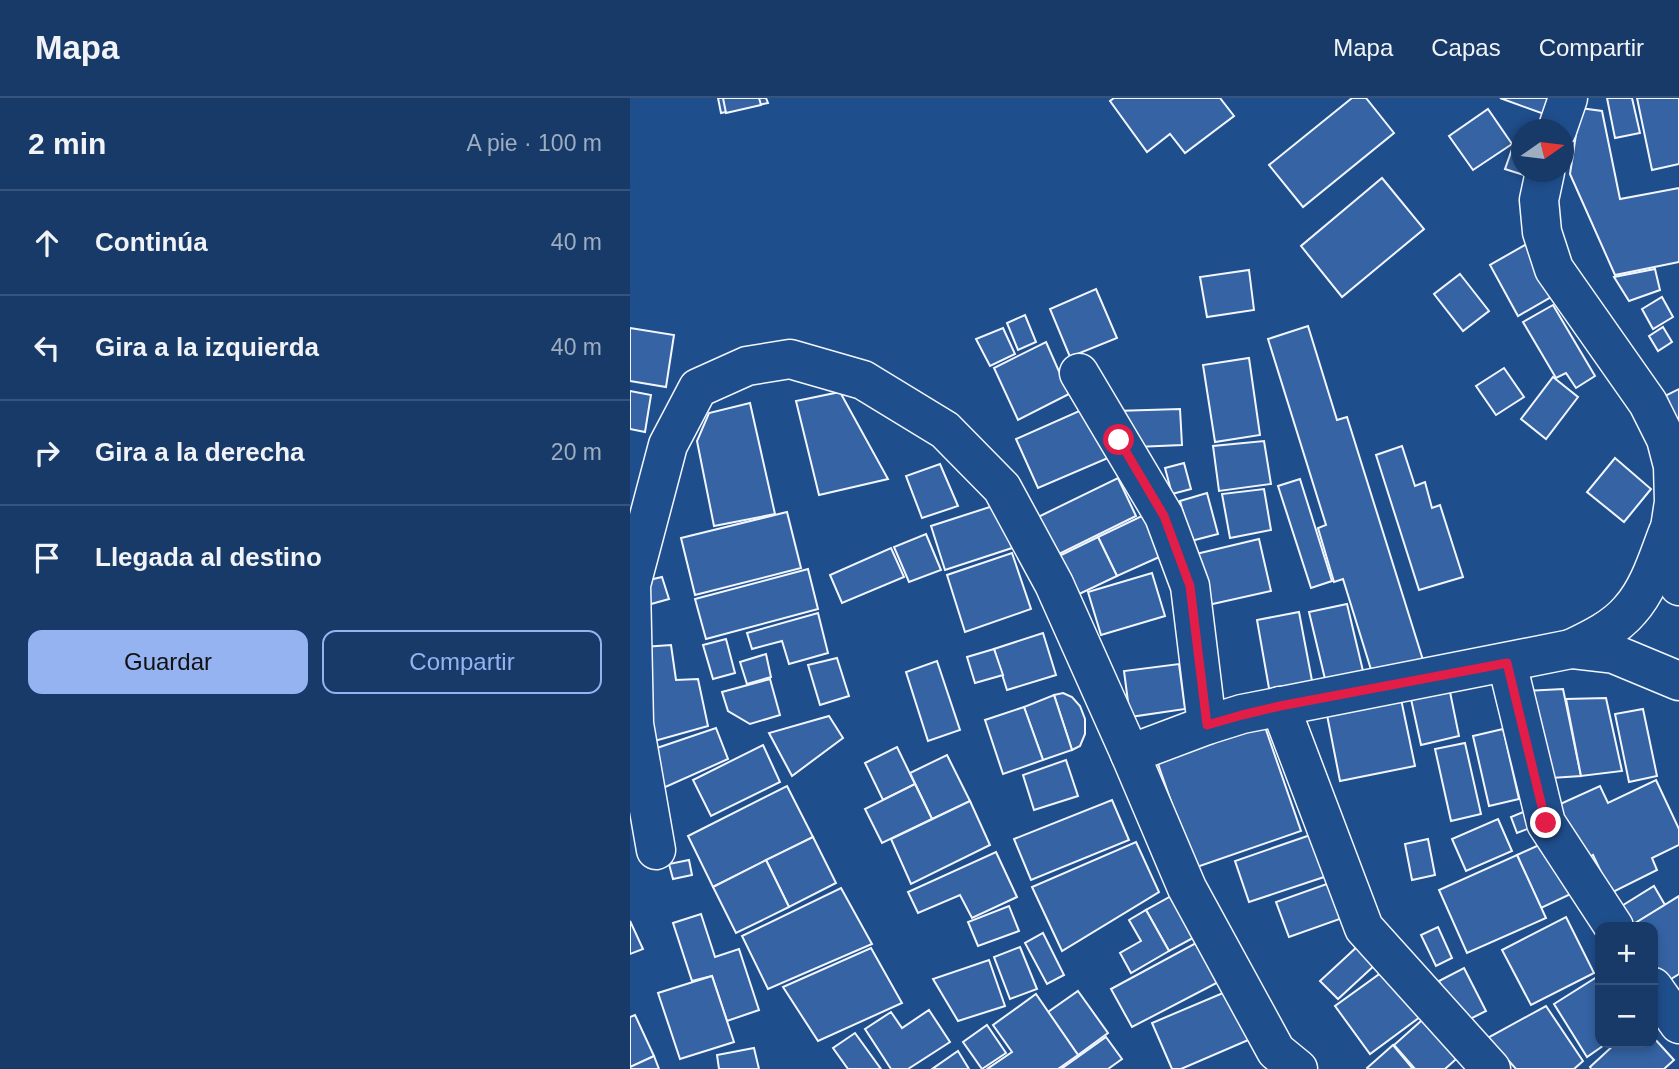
<!DOCTYPE html>
<html lang="es">
<head>
<meta charset="utf-8">
<style>
	body { margin:0; font-family:Helvetica,sans-serif; background:#20416f; color:#f1f3f6 }
	.controls { position:absolute; right:21px; bottom:21px; display:grid; overflow:hidden; border-radius:14px; box-shadow:0 4px 10px #0003 }
	.controls button { width:63px; height:63px; display:grid; place-items:center; padding:0; border:0; border-bottom:2px solid #36547d; background:#173a69; color:#f1f3f6; font:35px sans-serif }
	.compass { position:absolute; left:881px; top:21px; width:63px; height:63px; border-radius:50%; background:#173a69; box-shadow:0 4px 10px #0003; rotate:76deg }
	.stop { position:absolute; width:21px; height:21px; margin:-16px; border:5px solid #e11d48; border-radius:50%; background:#fff }
	.stop.end { background:#e11d48; border-color:#fff; box-shadow:0 2px 7px #0008 }
	.list { margin:0; padding:0; list-style:none }
	h2 { display:flex; justify-content:space-between; align-items:center; height:91px; margin:0; padding:0 28px; font-size:30px }
	h2 small { font-size:23px; font-weight:400; color:#9eadc0 }
	.list li { display:grid; grid-template-columns:46px 1fr auto; gap:21px; align-items:center; box-sizing:border-box; height:105px; padding:0 28px; border-top:2px solid #36547d }
	.list b { display:block; font-size:26px; white-space:nowrap }
	.list em { font-size:23px; font-style:normal; color:#9eadc0 }
	.actions { display:flex; gap:14px; padding:21px 28px }
	.actions a { flex:1; padding:16px 0; border:2px solid #95b2f1; border-radius:14px; text-align:center; font-size:24px; color:#95b2f1 }
	.actions .main { background:#95b2f1; color:#111 }
	.icon { flex:none; width:38px; height:38px; fill:none; stroke:currentColor; stroke-width:2; stroke-linecap:round; stroke-linejoin:round }
	.map { position:relative; flex:none; width:1049px; height:971px; overflow:hidden }
	header { display:flex; align-items:center; gap:42px; box-sizing:border-box; height:98px; padding:0 35px; background:#173a69; border-bottom:2px solid #36547d }
	header strong { font-size:33px }
	nav { display:flex; gap:38px; margin-inline-start:auto; font-size:24px }
	main { display:flex }
	aside { flex:1; background:#173a69 }
	.map>svg:first-child { display:block }
</style>
</head>
<body>
<header>
<strong>Mapa</strong>
<nav><a>Mapa</a><a>Capas</a><a>Compartir</a></nav>
</header>
<main>
<aside>
<h2>2 min<small>A pie · 100 m</small></h2>
<ul class="list">
<li><svg class="icon" aria-label="ahead" viewBox="0 0 24 24"><path d="M12 20V5M6 11l6-6 6 6"/></svg><div><b>Continúa</b></div><em>40 m</em></li>
<li><svg class="icon" aria-label="left" viewBox="0 0 24 24"><path d="M17 20v-9H6M10 6l-5 5 5 5"/></svg><div><b>Gira a la izquierda</b></div><em>40 m</em></li>
<li><svg class="icon" aria-label="right" viewBox="0 0 24 24"><path d="M7 20v-9h11M14 6l5 5-5 5"/></svg><div><b>Gira a la derecha</b></div><em>20 m</em></li>
<li><svg class="icon" aria-label="arrive" viewBox="0 0 24 24"><path d="M6 21V4h12l-3 4 3 4H6"/></svg><div><b>Llegada al destino</b></div></li>
</ul>
<div class="actions"><a class="main">Guardar</a><a>Compartir</a></div>
</aside>
<div class="map">
<svg width="1049" height="971" viewBox="0 0 1049 971">
	<rect width="100%" height="100%" fill="#1f4e8c"/>
	<g fill="#3563a3" stroke="#f2f6ff" stroke-width="2">
		<path d="M88,0H136L138,5L91,15Z"/>
		<path d="M93,0H129L131,7L96,15Z"/>
		<path d="M484,0H590L604,18L555,55L540,36L517,54L480,3Z"/>
		<path d="M722,0H736L764,35L673,109L639,67Z"/>
		<path d="M870,0H920L914,16Z"/>
		<path d="M977,0H1002L1010,35L985,40Z"/>
		<path d="M1007,0H1049V66L1022,72Z"/>
		<path d="M950,10L972,13L990,101L1049,90V164L985,177L940,76Z"/>
		<path d="M858,11L882,46L843,72L819,38Z"/>
		<path d="M887,37L892,39V74H905L903,80L875,71Z"/>
		<path d="M752,80L794,131L712,199L671,148Z"/>
		<path d="M900,144L928,195L888,218L860,167Z"/>
		<path d="M1025,171L1030,192L999,203L984,179Z"/>
		<path d="M619,172L624,212L577,219L570,179Z"/>
		<path d="M830,176L859,213L833,233L804,196Z"/>
		<path d="M466,191L487,240L440,259L420,211Z"/>
		<path d="M1032,199L1043,219L1023,231L1012,211Z"/>
		<path d="M923,207L965,278L946,290L936,275L926,280L893,224Z"/>
		<path d="M395,217L406,244L388,252L377,225Z"/>
		<path d="M678,228L707,322L717,319L793,562L743,578L713,481L704,484L688,430L696,427L638,241Z"/>
		<path d="M1033,229L1042,244L1028,253L1019,238Z"/>
		<path d="M0,230L44,237L36,289L0,283Z"/>
		<path d="M373,230L385,256L360,268L346,241Z"/>
		<path d="M416,244L439,296L388,322L364,270Z"/>
		<path d="M619,260L630,337L585,344L573,267Z"/>
		<path d="M874,270L894,299L866,317L846,288Z"/>
		<path d="M923,279L948,299L916,341L891,321Z"/>
		<path d="M1049,291V339L1027,302Z"/>
		<path d="M0,293L21,297L15,334L0,331Z"/>
		<path d="M210,294L258,381L189,397L166,303Z"/>
		<path d="M120,305L145,416L84,428L67,343L79,315Z"/>
		<path d="M456,310L478,360L408,390L386,341Z"/>
		<path d="M550,311L552,347L506,349L485,313Z"/>
		<path d="M634,343L641,386L589,393L583,348Z"/>
		<path d="M772,348L785,388L795,384L802,410L810,407L833,479L789,492L746,357Z"/>
		<path d="M985,360L1021,391L994,424L957,394Z"/>
		<path d="M554,365L561,391L542,396L535,370Z"/>
		<path d="M310,366L328,408L292,420L276,378Z"/>
		<path d="M488,380L506,418L423,459L404,421Z"/>
		<path d="M670,381L702,483L681,490L648,388Z"/>
		<path d="M634,391L641,432L600,440L592,396Z"/>
		<path d="M577,395L588,436L561,443L550,403Z"/>
		<path d="M366,407L382,450L315,472L301,428Z"/>
		<path d="M157,414L171,470L65,497L51,440Z"/>
		<path d="M516,416L536,456L487,478L468,439Z"/>
		<path d="M296,436L311,472L279,484L264,449Z"/>
		<path d="M468,439L487,478L443,499L425,460Z"/>
		<path d="M629,441L641,493L578,507L566,456Z"/>
		<path d="M261,450L274,479L212,505L200,477Z"/>
		<path d="M382,455L401,511L335,534L317,477Z"/>
		<path d="M178,471L188,511L76,541L65,501Z"/>
		<path d="M522,475L535,518L471,537L458,494Z"/>
		<path d="M32,479L39,501L14,508L6,485Z"/>
		<path d="M717,506L733,573L695,581L679,514Z"/>
		<path d="M669,514L683,588L640,596L627,522Z"/>
		<path d="M188,515L198,555L159,566L152,543L122,551L117,535Z"/>
		<path d="M413,535L426,577L377,592L364,551Z"/>
		<path d="M96,541L105,575L83,581L73,547Z"/>
		<path d="M41,547L46,582L68,581L78,628L14,646L13,549Z"/>
		<path d="M364,551L373,577L345,585L337,559Z"/>
		<path d="M136,556L141,579L117,586L110,564Z"/>
		<path d="M207,560L219,598L190,607L178,567Z"/>
		<path d="M307,563L330,632L298,643L276,574Z"/>
		<path d="M549,566L555,611L500,619L494,573Z"/>
		<path d="M140,581L150,617L120,626L98,613L92,594Z"/>
		<path d="M933,591L951,678L921,680L895,593Z"/>
		<path d="M820,594L829,638L791,647L781,601Z"/>
		<path d="M433,595L442,599L450,608L455,621V636L450,648L442,652L424,597Z"/>
		<path d="M424,597L442,652L413,662L394,609Z"/>
		<path d="M976,600L992,673L951,678L936,601Z"/>
		<path d="M771,601L785,668L710,683L697,617Z"/>
		<path d="M394,609L413,662L373,676L355,622Z"/>
		<path d="M1013,611L1027,678L999,684L985,616Z"/>
		<path d="M199,618L213,640L162,678L139,635Z"/>
		<path d="M634,626L671,733L564,770L527,663Z"/>
		<path d="M86,630L98,661L22,695L21,652Z"/>
		<path d="M873,631L889,701L859,708L843,638Z"/>
		<path d="M835,645L851,716L821,723L805,651Z"/>
		<path d="M133,647L150,684L81,718L63,682Z"/>
		<path d="M267,649L285,686L253,702L235,665Z"/>
		<path d="M317,657L340,703L302,721L280,675Z"/>
		<path d="M436,662L448,698L404,712L393,677Z"/>
		<path d="M1026,682L1049,731V747L1022,760L1027,772L981,795L963,757L954,762L928,707L970,688L978,705Z"/>
		<path d="M285,686L302,721L252,745L235,711Z"/>
		<path d="M157,688L183,739L83,789L58,738Z"/>
		<path d="M482,702L499,742L401,782L384,741Z"/>
		<path d="M340,703L360,747L281,786L261,741Z"/>
		<path d="M898,712L905,728L887,735L881,719Z"/>
		<path d="M868,721L882,753L836,773L822,741Z"/>
		<path d="M689,734L703,776L619,804L605,763Z"/>
		<path d="M183,739L206,785L159,809L136,762Z"/>
		<path d="M798,741L805,777L782,782L775,746Z"/>
		<path d="M922,741L945,794L911,810L887,757Z"/>
		<path d="M506,744L529,794L432,853L402,789Z"/>
		<path d="M366,754L387,799L342,820L330,797L288,815L278,794Z"/>
		<path d="M887,757L916,820L837,855L809,792Z"/>
		<path d="M59,762L62,777L43,781L39,766Z"/>
		<path d="M136,762L159,809L106,835L83,789Z"/>
		<path d="M708,782L721,817L659,839L646,804Z"/>
		<path d="M1024,788L1035,807L1002,827L990,809Z"/>
		<path d="M211,790L242,846L138,891L112,838Z"/>
		<path d="M552,792L574,834L539,853L516,812Z"/>
		<path d="M1049,798V876L1036,884L1023,863V829H1003L1002,827Z"/>
		<path d="M379,808L389,833L348,848L338,824Z"/>
		<path d="M516,812L539,853L501,875L490,855L511,843L499,822Z"/>
		<path d="M71,816L85,859L109,851L129,912L97,923L82,878L62,883L43,825Z"/>
		<path d="M936,819L964,875L901,907L872,852Z"/>
		<path d="M0,823L13,851L0,856Z"/>
		<path d="M808,829L822,860L806,868L791,837Z"/>
		<path d="M413,835L434,877L417,886L395,845Z"/>
		<path d="M577,839L598,879L502,929L481,891Z"/>
		<path d="M729,847L746,866L708,901L690,883Z"/>
		<path d="M390,849L407,891L380,901L364,859Z"/>
		<path d="M241,850L272,905L188,943L153,889Z"/>
		<path d="M359,862L375,908L328,923L303,881Z"/>
		<path d="M834,870L856,913L830,926L809,883Z"/>
		<path d="M755,872L790,919L740,956L705,908Z"/>
		<path d="M970,877V945H977L957,959L924,906Z"/>
		<path d="M82,878L104,944L50,961L28,895Z"/>
		<path d="M600,892L623,940L551,971H542L522,925Z"/>
		<path d="M448,893L478,935L448,957L418,914Z"/>
		<path d="M406,896L448,957L428,971H357L382,954L363,927Z"/>
		<path d="M916,908L953,963L944,971H886L879,963L873,967L852,943Z"/>
		<path d="M299,912L320,944L278,971H261L235,931L261,914L272,930Z"/>
		<path d="M800,915L834,954L815,971H785L764,947Z"/>
		<path d="M5,917L24,958L0,969V919Z"/>
		<path d="M357,927L376,955L352,971L333,944Z"/>
		<path d="M225,935L251,971H218L203,950Z"/>
		<path d="M476,939L492,961L478,971H431Z"/>
		<path d="M1023,939L1044,962L1034,971H961L960,969L986,945H1023Z"/>
		<path d="M763,947L783,971H738L737,970Z"/>
		<path d="M124,950L129,971H89L87,957Z"/>
		<path d="M328,953L339,971H302Z"/>
		<path d="M24,958L29,971H0V969Z"/>
	</g>
	<g fill="none" stroke-linecap="round" stroke-linejoin="round">
		<defs>
			<g id="minor">
				<path d="M927,32L938,0"/>
				<path d="M915,74L909,102L912,134L924,171L1018,305L1036,341L1043,368L1044,404L1040,430L1042,457L1049,488"/>
				<path d="M449,275L534,418L560,488L577,627"/>
				<path d="M941,551C962,541 985,530 1000,512C1019,491 1028,460 1038,434"/>
				<path d="M877,565L916,725L984,829"/>
				<path d="M650,608L734,830L861,971"/>
				<path d="M500,656L577,627L612,616L941,551L984,556L1049,583"/>
				<path d="M26,752L4,626L1,487L38,347L68,290L117,268L160,261L233,282L315,332L372,390L424,486L500,656L557,790L646,953L668,971"/>
				<path d="M1023,889L1049,926"/>
			</g>
		</defs>
		<use href="#minor" stroke="#f2f6ff" stroke-width="41"/>
		<use href="#minor" stroke="#1f4e8c" stroke-width="38"/>
	</g>
	<g fill="none" stroke-linecap="round" stroke-linejoin="round">
		<path stroke="#e11d48" stroke-width="9" d="M489,342L534,418L560,488L577,627L612,617L650,608L877,565L916,725"/>
	</g>
</svg>
<div class="controls">
<button>+</button>
<button>−</button>
</div>
<svg class="compass" viewBox="-18 -18 36 36"><path d="M0-13l5 13h-10z" fill="#e53935"/><path d="M0 13l5-13h-10z" fill="#9eadc0"/></svg>
<div class="stop" style="left:489px;top:342px"></div>
<div class="stop end" style="left:916px;top:725px"></div>
</div>
</main>
</body>
</html>
